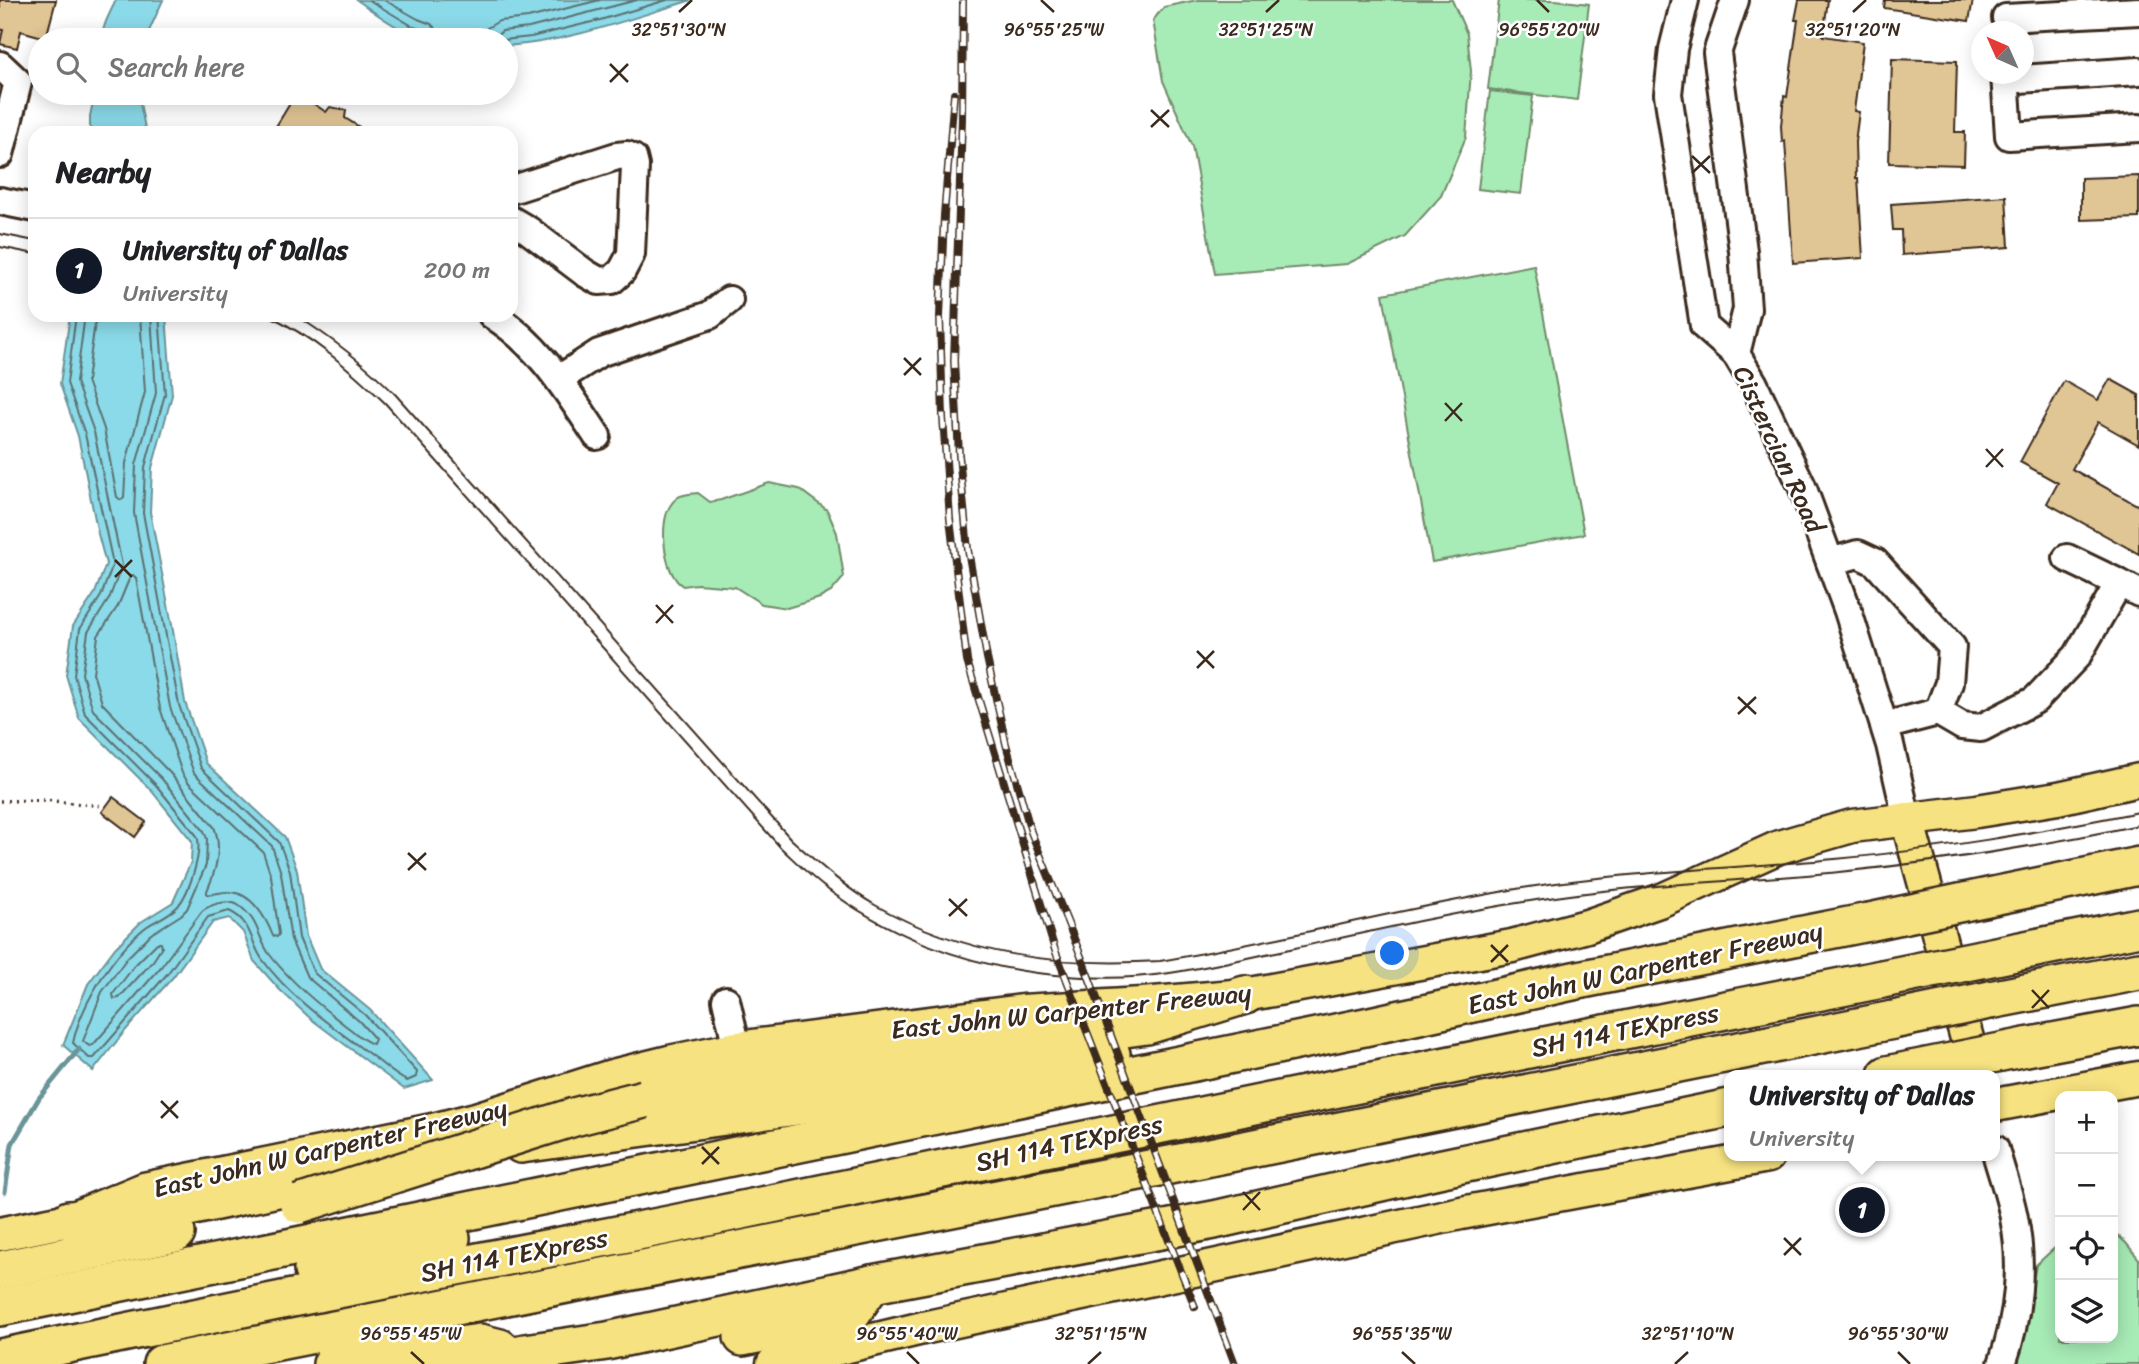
<!DOCTYPE html>
<html lang="en">
<head>
<meta charset="utf-8">
<style>
	body { margin:0; font-family:Sriracha,sans-serif; background:#f6f6f6; color:#202124 }
	.controls { position:absolute; right:21px; bottom:21px; display:grid; overflow:hidden; border-radius:14px; box-shadow:0 4px 18px #0003 }
	.controls button { width:63px; height:63px; display:grid; place-items:center; padding:0; border:0; border-bottom:2px solid #e0e0e0; background:#fff; color:#202124; font:35px sans-serif }
	.compass { position:absolute; left:1971px; top:21px; width:63px; height:63px; border-radius:50%; background:#fff; box-shadow:0 4px 18px #0003; rotate:315deg }
	.you { position:absolute; left:1393px; top:954px; width:24px; height:24px; margin:-18px; border:5px solid #fff; border-radius:50%; background:#1a73e8; box-shadow:0 0 0 10px #1a73e833 }
	.badge { display:grid; place-items:center; width:46px; height:46px; border-radius:50%; background:#111827; color:#fff; font-size:23px; font-weight:700 }
	.pin { position:absolute; translate:-50% -50%; border:4px solid #fff; box-shadow:0 2px 7px #0006 }
	.popup { position:absolute; left:1724px; top:1070px; width:276px; height:91px; box-sizing:border-box; display:grid; place-content:center; border-radius:14px; background:#fff; filter:drop-shadow(0 2px 5px #0005); font-size:23px; white-space:nowrap; color:#757577 }
	.popup b { font-size:26px; color:#202124 }
	.popup::after { content:''; position:absolute; left:50%; top:100%; margin-left:-14px; border:14px solid transparent; border-top-color:#fff }
	.list { margin:0; padding:0; list-style:none }
	h2 { display:flex; justify-content:space-between; align-items:center; height:91px; margin:0; padding:0 28px; font-size:30px }
	h2 small { font-size:23px; font-weight:400; color:#757577 }
	.list li { display:grid; grid-template-columns:46px 1fr auto; gap:21px; align-items:center; box-sizing:border-box; height:105px; padding:0 28px; border-top:2px solid #e0e0e0 }
	.list b { display:block; font-size:26px; white-space:nowrap }
	.list p { margin:0; font-size:23px; white-space:nowrap; color:#757577 }
	.list em { font-size:23px; font-style:normal; color:#757577 }
	.icon { flex:none; width:38px; height:38px; fill:none; stroke:currentColor; stroke-width:2; stroke-linecap:round; stroke-linejoin:round }
	.map { position:relative; flex:none; width:2139px; height:1364px; overflow:hidden }
	.search { position:absolute; background:#fff; box-shadow:0 4px 18px #0003; left:28px; top:28px; width:490px; height:77px; display:flex; align-items:center; gap:18px; box-sizing:border-box; padding:0 24px; border-radius:38px; color:#757577; font-size:26px }
	.panel { position:absolute; background:#fff; box-shadow:0 4px 18px #0003; left:28px; top:126px; width:490px; height:196px; border-radius:21px }
	.map>svg:first-child { display:block }
</style>
</head>
<body>
<div class="map">
<svg width="2139" height="1364" viewBox="0 0 2139 1364">
	<rect width="100%" height="100%" fill="#fff"/>
	<filter id="ink" filterUnits="userSpaceOnUse"><feTurbulence type="fractalNoise" baseFrequency=".0143" numOctaves="2"/><feDisplacementMap in="SourceGraphic" scale="14" xChannelSelector="R" yChannelSelector="G"/><feConvolveMatrix kernelMatrix="1 2 1 2 8 2 1 2 1" color-interpolation-filters="sRGB"/></filter>
	<g filter="url(#ink)">
		<g fill="#a7ebb6" stroke="#718a6a" stroke-width="2">
			<path d="M1197,0H1452L1467,34L1471,71L1466,137L1441,196L1405,236L1347,264L1215,274L1192,146L1163,81L1153,20L1164,7Z"/>
			<path d="M1499,0H1555L1589,4L1577,100L1488,89Z"/>
			<path d="M1490,91L1533,96L1521,194L1478,189Z"/>
			<path d="M1534,265L1584,534L1432,562L1383,294Z"/>
			<path d="M769,483L799,489L827,510L837,533L844,577L831,592L820,598L787,608L762,604L735,587L697,584L683,586C680,584 677,582 675,578C662,560 658,512 677,498C682,494 691,494 698,493L710,502L721,500Z"/>
			<path d="M2113,1231L2126,1243L2139,1259V1364H2018L2036,1265L2060,1243V1338H2113Z"/>
		</g>
		<g fill="#8bdae9" stroke="#6b9498" stroke-width="2">
			<path d="M116,0H163L145,40H102C102,26 110,13 116,0Z"/>
			<path d="M357,0H692C632,18 569,42 506,46V40C476,40 442,45 413,35C393,27 374,12 357,0Z"/>
			<path d="M95,93H138L146,133H90V116Z"/>
			<path d="M70,315H166L172,395L152,468L150,512L172,625L185,702L206,763L285,837L297,870L306,936L320,969L370,1010L433,1080L404,1089L311,1019L279,989L254,961L243,932L229,918L213,922L173,977L125,1031L93,1071L63,1045L88,984L115,948L141,922L173,902L191,862L192,841L151,790L79,718L66,675L73,626L95,593L106,564L98,534L78,436L60,384Z"/>
		</g>
		<g fill="none" stroke-linecap="round" stroke-linejoin="round">
			<g stroke="#5b706f" stroke-width="2">
				<path d="M369,0L414,27L427,31L430,40"/>
				<path d="M384,0L418,19L431,24L437,30L439,40"/>
				<path d="M480,40L487,28L499,21L528,18L600,0"/>
				<path d="M492,40L502,31L529,28L637,0"/>
				<path d="M503,40L531,37L600,20L667,0"/>
				<path d="M76,315L67,383L85,434L113,564L101,596L80,629L74,675L85,714L156,785L197,836C203,852 189,893 178,906C170,915 156,920 146,927C114,952 81,1004 73,1043L89,1058H94L168,973L208,917L229,911C252,921 250,942 262,959C291,999 333,1027 372,1056C383,1064 395,1076 407,1081L416,1077L417,1072L365,1015L314,973L299,938L290,871L279,842L201,768L179,705L143,513L145,467L165,394L159,315"/>
				<path d="M85,315L76,382L94,432L122,565L109,599L88,632L82,674L93,710L162,779L204,831L207,839L206,865L187,909L181,915L151,934L127,958L102,992L83,1041L89,1046L93,1045L161,967L202,911C211,904 228,899 238,905C260,920 257,938 270,955C292,983 319,1005 346,1026C355,1032 363,1041 373,1044L375,1039L359,1021L307,977L291,940L281,873L272,846L194,773L170,707L134,513L136,465L156,393L151,315"/>
				<path d="M96,315L87,381L104,429L117,497L121,500L124,497L126,463L145,392L140,315"/>
				<path d="M133,575L136,578L160,708L182,773L188,782L263,852L271,876L279,934L277,937L273,936C266,918 252,893 230,892C222,891 215,895 207,894V891C216,871 223,848 214,827L170,773L102,703L93,673L98,636L118,606L130,577Z"/>
				<path d="M157,943H161L162,947L153,961L119,998L114,999L113,994L135,965Z"/>
			</g>
			<path stroke="#6b9498" stroke-width="5" d="M5,1192L12,1144L39,1098L79,1049"/>
		</g>
		<g fill="#e0c595" stroke="#3b2a1e" stroke-width="2">
			<path d="M0,0H56L46,38L21,31L17,48L0,44L3,30L0,29Z"/>
			<path d="M1799,0H1828L1823,36L1863,42L1854,111L1859,112L1855,142L1856,178H1858L1863,258L1793,263L1785,141L1782,142L1781,126L1784,96L1787,97L1798,20H1795Z"/>
			<path d="M1885,0H1973L1969,21L1884,8Z"/>
			<path d="M1892,59L1957,61L1955,132H1965L1964,165L1889,163Z"/>
			<path d="M294,97L305,98L326,112L330,107L346,110L345,118L369,133H272Z"/>
			<path d="M2139,176V218L2081,220V178Z"/>
			<path d="M2006,196L2009,247L1902,255L1901,230H1893L1891,204Z"/>
			<path d="M2110,379L2139,395V445L2098,422L2072,469L2139,506V554L2047,503L2058,483L2020,462L2064,381L2098,400Z"/>
			<path d="M113,797L146,822L135,837L102,812Z"/>
		</g>
		<g fill="none" stroke-linecap="round" stroke-linejoin="round">
			<defs>
				<g id="minor">
					<path d="M1685,0L1673,49L1668,94L1704,326L1736,354L1754,384L1802,486L1848,611L1890,745L1907,819"/>
					<path d="M1735,0L1717,53L1743,251L1747,309L1736,354"/>
					<path d="M2006,18L2139,11"/>
					<path d="M0,65L18,82L0,154"/>
					<path d="M2005,74L2009,136L2139,128"/>
					<path d="M2005,80L2139,71"/>
					<path d="M511,190L617,156L627,155L633,158L635,166L631,254L622,271L612,280L599,281L585,273L528,230L511,220"/>
					<path d="M0,201L35,208"/>
					<path d="M492,315C539,344 567,391 597,436"/>
					<path d="M559,379L599,353L710,315L729,300"/>
					<path d="M2067,558L2119,583"/>
					<path d="M1830,562L1858,554L1875,562L1952,647L1949,683L1938,712"/>
					<path d="M1884,726L1938,712L1962,726L1981,728L2035,700L2077,656L2119,583L2139,593"/>
					<path d="M726,1000L737,1048"/>
					<path d="M1995,1149C2001,1172 2010,1195 2014,1218C2024,1266 2018,1318 2002,1364"/>
				</g>
				<g id="major">
					<path d="M1907,819L1977,1075"/>
					<path d="M1995,1105L2139,1078"/>
					<path d="M0,1234L69,1220L144,1189L433,1130L476,1119L612,1076L669,1062L737,1048L1022,1011L1142,1004L1245,995L1512,946L1587,926L1662,900L1779,847L1852,826L1977,811L2058,798L2139,780"/>
					<path d="M773,1364L923,1328L1461,1213L1768,1156"/>
				</g>
				<g id="highway">
					<path d="M1964,902L2139,866"/>
					<path d="M1981,959L2139,927"/>
					<path d="M1990,1000L2139,971"/>
					<path d="M2026,1047L2139,1026"/>
					<path d="M1887,1075L1912,1070"/>
					<path d="M644,1099L750,1079L1147,1025L1245,995"/>
					<path d="M521,1144L848,1099L1111,1054"/>
					<path d="M69,1220L147,1216L371,1168"/>
					<path d="M0,1270L176,1233"/>
					<path d="M313,1270L451,1238"/>
					<path d="M0,1307L1365,1027L1573,981L1869,922"/>
					<path d="M743,1337L850,1315L872,1284"/>
					<path d="M0,1358L287,1299L669,1225L1539,1047L1882,979"/>
					<path d="M162,1364C740,1253 1316,1135 1893,1020"/>
					<path d="M332,1364L480,1343L500,1348"/>
					<path d="M471,1364L525,1353L607,1341L872,1284L1214,1220L1438,1169L1729,1108"/>
				</g>
			</defs>
			<use href="#minor" stroke="#3b2a1e" stroke-width="32"/>
			<use href="#major" stroke="#3b2a1e" stroke-width="37"/>
			<use href="#highway" stroke="#3b2a1e" stroke-width="42"/>
			<path stroke="#3b2a1e" stroke-width="3.5" stroke-dasharray="2 5" stroke-linecap="butt" d="M0,801L43,800L102,806"/>
			<use href="#minor" stroke="#fff" stroke-width="26"/>
			<use href="#major" stroke="#f6e281" stroke-width="32"/>
			<use href="#highway" stroke="#f6e281" stroke-width="37"/>
			<g stroke="#3b2a1e" stroke-width="2">
				<path d="M0,234L35,241"/>
				<path d="M0,247L35,254"/>
				<path d="M268,315C313,337 350,369 385,403L781,848C795,861 809,875 823,886C885,933 959,963 1037,973C1078,978 1122,980 1163,974C1207,968 1251,957 1295,948C1373,931 1451,913 1530,901C1632,884 1736,882 1839,872C1940,862 2040,846 2139,825"/>
				<path d="M295,315C332,338 364,363 395,394L791,839C818,863 844,887 875,905C965,956 1058,967 1160,961C1284,940 1405,907 1529,887C1630,871 1733,869 1835,859C1938,850 2038,832 2139,812"/>
			</g>
			<defs>
				<g id="rail">
					<path d="M963,0L962,119L954,361L959,455L968,550L987,658L1006,744L1031,832L1079,951L1235,1364"/>
					<path d="M954,94L944,215L940,317L943,417L950,519L967,661L1055,950L1195,1307"/>
				</g>
			</defs>
			<use href="#rail" stroke="#3b2a1e" stroke-width="8"/>
			<use href="#rail" stroke="#fff" stroke-width="5" stroke-dasharray="16" stroke-linecap="butt"/>
			<defs>
				<g id="highway-bridge">
					<path d="M1869,922L1964,902"/>
					<path d="M1882,979L1981,959"/>
					<path d="M1893,1020L1990,1000"/>
					<path d="M1912,1070L2026,1047"/>
					<path d="M299,1204L574,1117L644,1099"/>
				</g>
			</defs>
			<use href="#highway-bridge" stroke="#3b2a1e" stroke-width="42" stroke-linecap="butt"/>
			<use href="#highway-bridge" stroke="#f6e281" stroke-width="37"/>
		</g>
	</g>
	<path fill="none" stroke="#3b2a1e" stroke-width="2.5" d="M1041,0L1054,12M1537,0L1549,12M679,12L692,0M1266,12L1279,0M1853,12L1866,0M610,64L628,82M610,82L628,64M1151,110L1169,127M1151,127L1169,110M1692,156L1710,173M1692,173L1710,156M904,358L921,375M904,375L921,358M1445,403L1462,421M1445,421L1462,403M1986,449L2003,467M1986,467L2003,449M115,560L132,577M115,577L132,560M656,605L673,623M656,623L673,605M1197,651L1214,668M1197,668L1214,651M1738,697L1756,714M1738,714L1756,697M408,853L426,870M408,870L426,853M949,899L967,916M949,916L967,899M1491,945L1508,962M1491,962L1508,945M2032,990L2049,1008M2032,1008L2049,990M161,1101L178,1118M161,1118L178,1101M702,1147L719,1164M702,1164L719,1147M1243,1192L1260,1210M1243,1210L1260,1192M1784,1238L1801,1255M1784,1255L1801,1238M411,1352L424,1364M907,1352L919,1364M1402,1352L1415,1364M1898,1352L1910,1364M1088,1364L1101,1352M1675,1364L1688,1352"/>
	<g text-anchor="middle" stroke-width="5" stroke-linejoin="round" paint-order="stroke">
		<g font-size="26" fill="#3b2a1e" stroke="#fff">
			<text transform="translate(1779 449) rotate(65)" y="9">Cistercian Road</text>
			<text transform="translate(1645 968) rotate(-12)" y="9">East John W Carpenter Freeway</text>
			<text transform="translate(1071 1011) rotate(-6)" y="9">East John W Carpenter Freeway</text>
			<text transform="translate(1625 1030) rotate(-11)" y="9">SH 114 TEXpress</text>
			<text transform="translate(1069 1143) rotate(-12)" y="9">SH 114 TEXpress</text>
			<text transform="translate(330 1148) rotate(-13)" y="9">East John W Carpenter Freeway</text>
			<text transform="translate(514 1255) rotate(-11)" y="9">SH 114 TEXpress</text>
		</g>
	</g>
	<g font-size="18" text-anchor="middle" fill="#3b2a1e" stroke="#fff" stroke-width="5" stroke-linejoin="round" paint-order="stroke">
		<text x="679" y="36">32°51'30"N</text>
		<text x="1054" y="36">96°55'25"W</text>
		<text x="1266" y="36">32°51'25"N</text>
		<text x="1549" y="36">96°55'20"W</text>
		<text x="1853" y="36">32°51'20"N</text>
		<text x="1101" y="1340">32°51'15"N</text>
		<text x="1688" y="1340">32°51'10"N</text>
		<text x="411" y="1340">96°55'45"W</text>
		<text x="907" y="1340">96°55'40"W</text>
		<text x="1402" y="1340">96°55'35"W</text>
		<text x="1898" y="1340">96°55'30"W</text>
	</g>
</svg>
<div class="controls">
<button>+</button>
<button>−</button>
<button><svg class="icon" aria-label="locate" viewBox="0 0 24 24"><circle cx="12" cy="12" r="6"/><path d="M12 2v4M12 18v4M2 12h4M18 12h4"/></svg></button>
<button><svg class="icon" aria-label="layers" viewBox="0 0 24 24"><path d="M12 4l9 5-9 5-9-5zM3 14l9 5 9-5"/></svg></button>
</div>
<svg class="compass" viewBox="-18 -18 36 36"><path d="M0-13l5 13h-10z" fill="#e53935"/><path d="M0 13l5-13h-10z" fill="#757577"/></svg>
<div class="you"></div>
<div class="pin badge" style="left:1862px;top:1210px">1</div>
<div class="popup"><b>University of Dallas</b>University</div>
<div class="search"><svg class="icon" aria-label="search" viewBox="0 0 24 24"><circle cx="10" cy="10" r="6"/><path d="M15 15l6 6"/></svg>Search here</div>
<section class="panel">
<h2>Nearby<small></small></h2>
<ul class="list">
<li><span class="badge">1</span><div><b>University of Dallas</b><p>University</p></div><em>200 m</em></li>
</ul>
</section>
</div>
</body>
</html>
